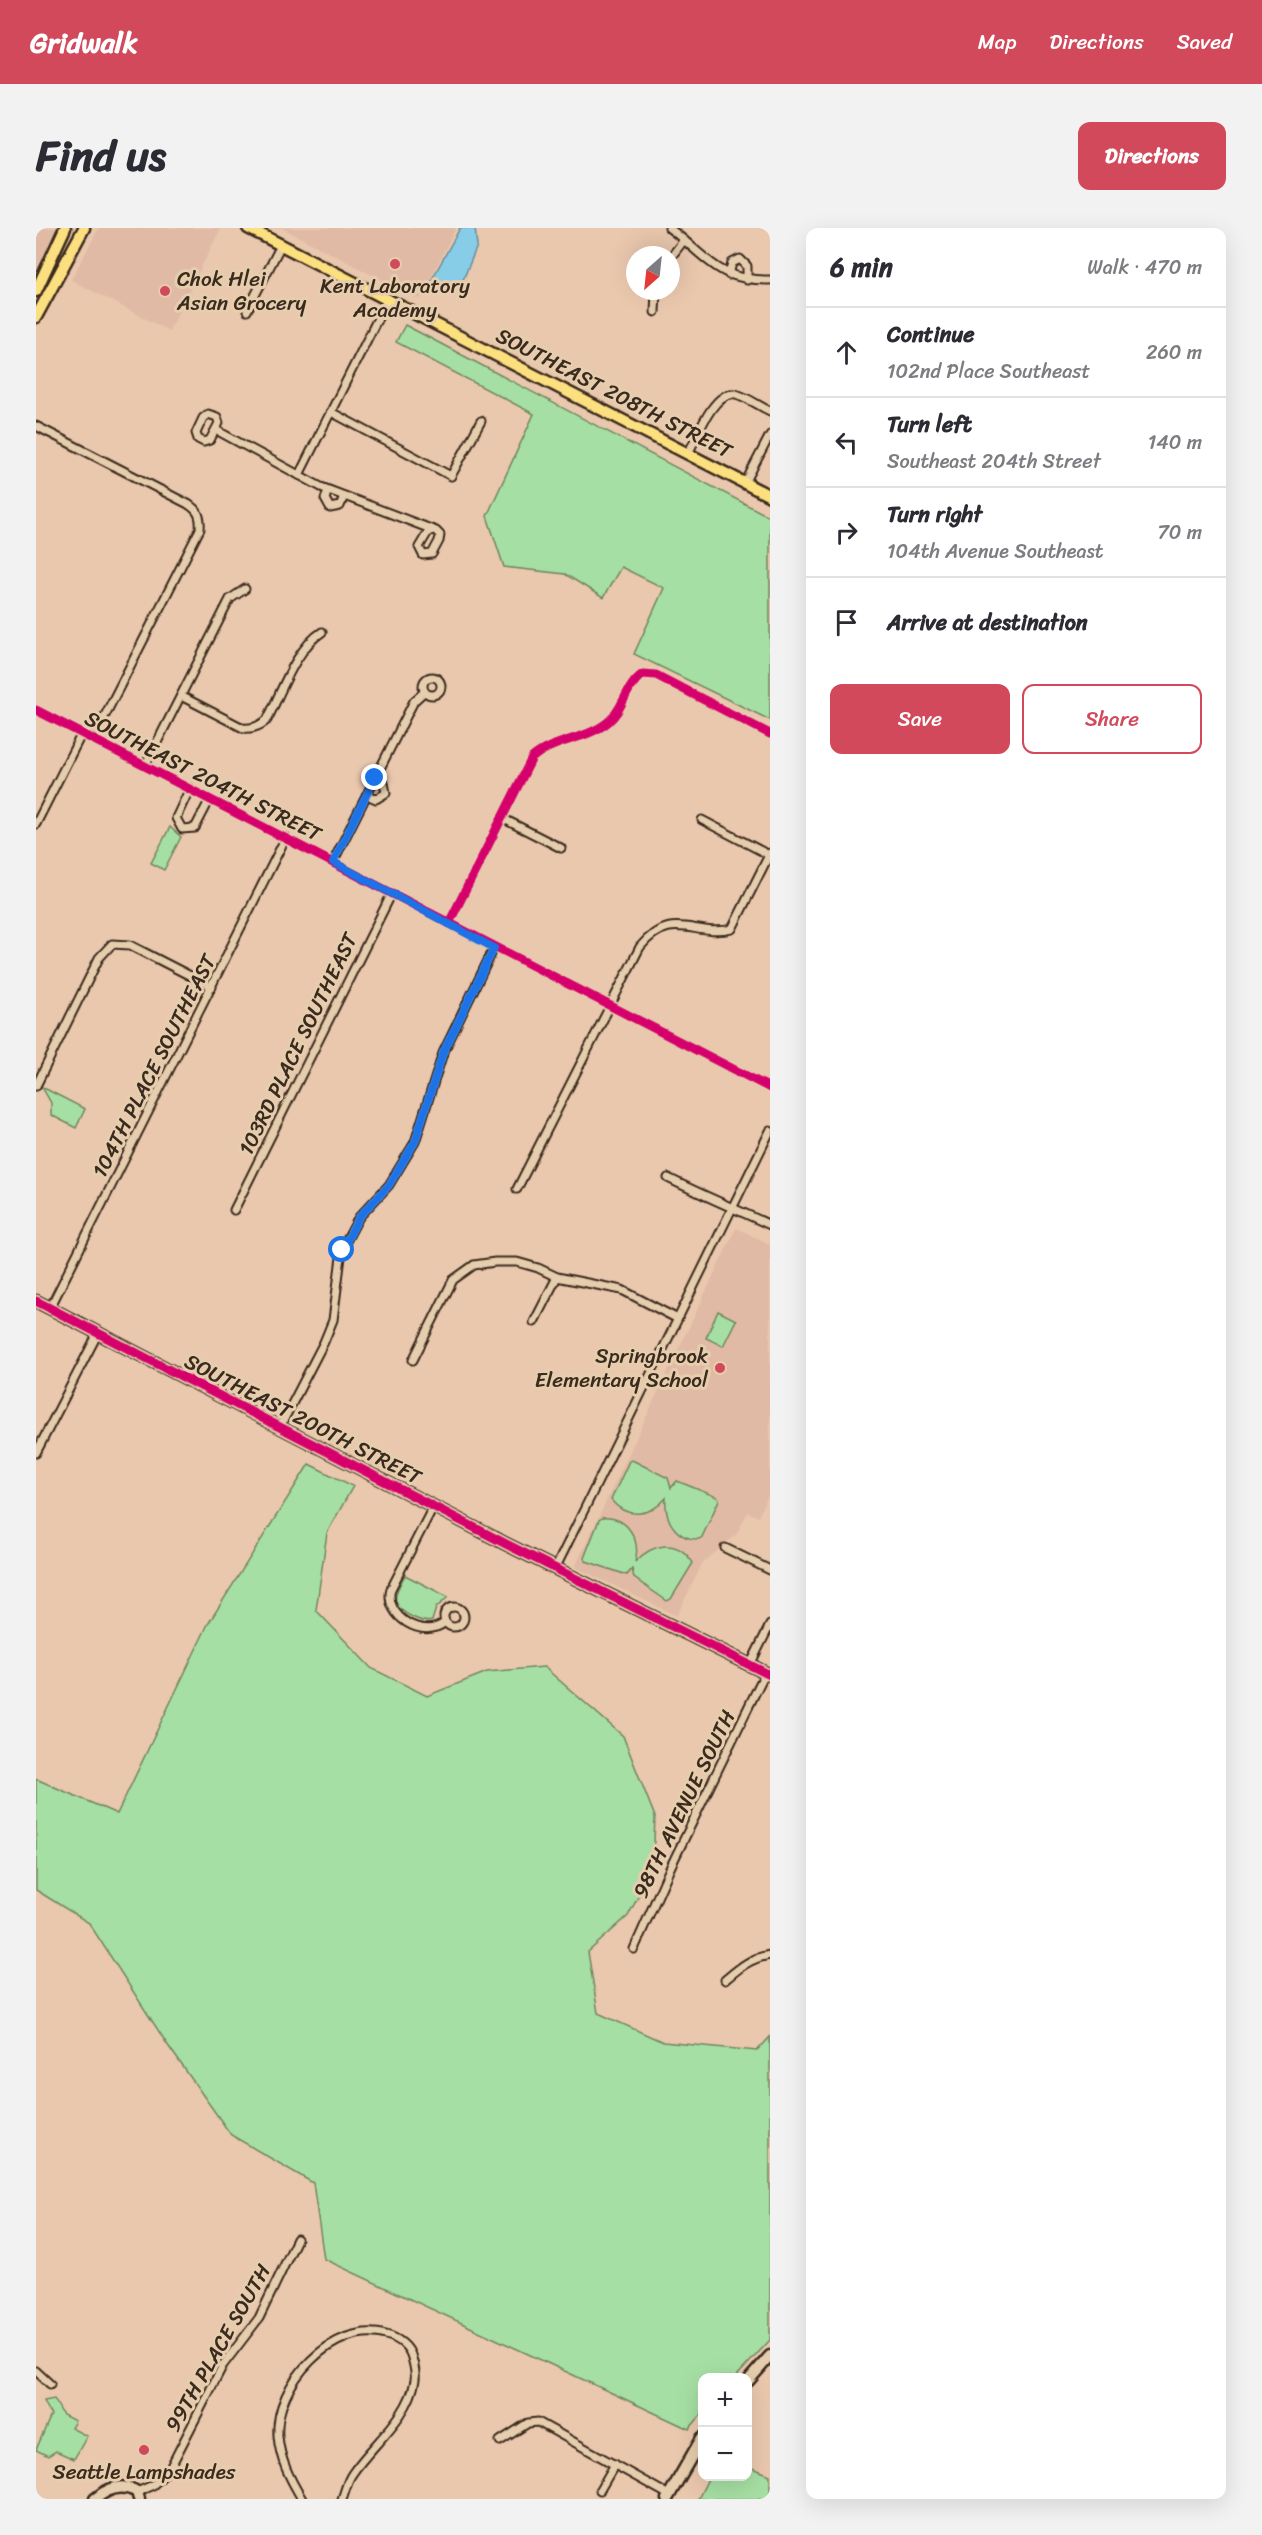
<!DOCTYPE html>
<html lang="en">
<head>
<meta charset="utf-8">
<style>
	body { margin:0; font-family:Sriracha,sans-serif; background:#f2f2f3; color:#2b2b33 }
	.controls { position:absolute; right:18px; bottom:18px; display:grid; overflow:hidden; border-radius:12px; box-shadow:0 6px 24px #0002 }
	.controls button { width:54px; height:54px; display:grid; place-items:center; padding:0; border:0; border-bottom:2px solid #e1e1e2; background:#fff; color:#2b2b33; font:30px sans-serif }
	.compass { position:absolute; left:590px; top:18px; width:54px; height:54px; border-radius:50%; background:#fff; box-shadow:0 6px 24px #0002; rotate:207deg }
	.stop { position:absolute; width:18px; height:18px; margin:-14px; border:4px solid #1a73e8; border-radius:50%; background:#fff }
	.stop.end { background:#1a73e8; border-color:#fff; box-shadow:0 2px 6px #0008 }
	.list { margin:0; padding:0; list-style:none }
	h2 { display:flex; justify-content:space-between; align-items:center; height:78px; margin:0; padding:0 24px; font-size:26px }
	h2 small { font-size:20px; font-weight:400; color:#7c7c81 }
	.list li { display:grid; grid-template-columns:39px 1fr auto; gap:18px; align-items:center; box-sizing:border-box; height:90px; padding:0 24px; border-top:2px solid #e1e1e2 }
	.list b { display:block; font-size:22px; white-space:nowrap }
	.list p { margin:0; font-size:20px; white-space:nowrap; color:#7c7c81 }
	.list em { font-size:20px; font-style:normal; color:#7c7c81 }
	.actions { display:flex; gap:12px; padding:18px 24px }
	.actions a { flex:1; padding:14px 0; border:2px solid #d1495b; border-radius:12px; text-align:center; font-size:21px; color:#d1495b }
	.actions .main { background:#d1495b; color:#fff }
	.icon { flex:none; width:33px; height:33px; fill:none; stroke:currentColor; stroke-width:2; stroke-linecap:round; stroke-linejoin:round }
	.map { position:relative; flex:none; width:734px; height:2271px; overflow:hidden; border-radius:12px }
	header { display:flex; align-items:center; gap:36px; box-sizing:border-box; height:84px; padding:0 30px; background:#d1495b; color:#fff }
	header strong { font-size:28px }
	nav { display:flex; gap:33px; margin-inline-start:auto; font-size:21px }
	.intro { display:flex; align-items:center; justify-content:space-between; box-sizing:border-box; height:144px; padding:0 36px }
	h1 { margin:0; font-size:42px }
	.button { padding:15px 27px; border-radius:12px; background:#d1495b; color:#fff; font-size:21px; font-weight:700 }
	main { display:flex; gap:36px; padding:0 36px }
	aside { flex:1; background:#fff; border-radius:12px; box-shadow:0 6px 24px #0002 }
	.map>svg:first-child { display:block }
</style>
</head>
<body>
<header>
<strong>Gridwalk</strong>
<nav><a>Map</a><a>Directions</a><a>Saved</a></nav>
</header>
<div class="intro"><h1>Find us</h1><a class="button">Directions</a></div>
<main>
<div class="map">
<svg width="734" height="2271" viewBox="0 0 734 2271">
	<rect width="100%" height="100%" fill="#eac8ae"/>
	<filter id="ink" filterUnits="userSpaceOnUse"><feTurbulence type="fractalNoise" baseFrequency=".0167" numOctaves="2"/><feDisplacementMap in="SourceGraphic" scale="12" xChannelSelector="R" yChannelSelector="G"/><feConvolveMatrix kernelMatrix="1 2 1 2 8 2 1 2 1" color-interpolation-filters="sRGB"/></filter>
	<g filter="url(#ink)">
		<g fill="#e1baa5">
			<path d="M0,0H22L2,40L16,48L0,79Z"/>
			<path d="M63,0H180L184,2L133,103L35,52Z"/>
			<path d="M246,0H420L384,72Z"/>
			<path d="M700,1000L734,1016V1264L722,1289L712,1284L701,1306L666,1336L641,1388L539,1339Z"/>
		</g>
		<g fill="#a6dfa3" stroke="#708460" stroke-width="1.5">
			<path d="M369,97L734,289V492L598,426L628,360L585,339L567,370L529,346L468,339L451,288L498,186L360,114Z"/>
			<path d="M134,599L145,609L128,642L115,635Z"/>
			<path d="M6,859L49,881L40,900L15,887V875Z"/>
			<path d="M682,1083L700,1092L687,1118L670,1110Z"/>
			<path d="M596,1232L632,1250L635,1260L641,1253L681,1269L683,1272L666,1309L663,1311C639,1312 628,1290 630,1270C615,1288 591,1292 575,1272L593,1233Z"/>
			<path d="M273,1236L317,1258L291,1305L280,1382L335,1440L391,1468L451,1444L508,1439L587,1508L619,1589L617,1640L592,1688L552,1724L562,1785L627,1814L721,1823L734,1809V2112L700,2149L666,2150V2186L653,2201L288,2031L277,1955L195,1907L131,1816L53,1695L0,1662V1551L81,1586L172,1396Z"/>
			<path d="M566,1290C592,1288 605,1312 599,1334C616,1316 641,1309 657,1335L635,1371L631,1373L598,1350L596,1341L591,1347L550,1333L548,1330L563,1292Z"/>
			<path d="M369,1347L412,1369L400,1380L396,1393C387,1396 363,1385 360,1374C358,1365 365,1355 369,1347Z"/>
			<path d="M18,2171L27,2187L39,2193L35,2200L51,2208L38,2231L20,2223L12,2228L0,2222L15,2187L8,2173Z"/>
			<path d="M712,2238L734,2247V2271H662L673,2249L712,2248Z"/>
		</g>
		<path fill="#87cde8" stroke="#698c97" stroke-width="1.5" d="M424,0H439L441,18L422,64L395,53Z"/>
		<g fill="none" stroke-linecap="round" stroke-linejoin="round">
			<defs>
				<g id="street">
					<path d="M633,0C672,29 680,53 734,52"/>
					<path d="M635,29L648,12"/>
					<path d="M693,47L696,35L704,31L711,38V52"/>
					<path d="M211,83L245,17"/>
					<path d="M619,84L620,63"/>
					<path d="M295,184L415,248L445,193"/>
					<path d="M172,186L181,189L183,195L174,212L168,214L162,211L160,205L167,190Z"/>
					<path d="M0,198L152,276C163,283 165,289 164,301L57,511"/>
					<path d="M180,202L285,259L400,303L404,307L403,313L396,326L387,327L383,319L392,304L397,302"/>
					<path d="M652,226C661,209 678,161 700,166C711,169 723,178 734,183"/>
					<path d="M263,247L352,70"/>
					<path d="M709,255L734,207"/>
					<path d="M292,262L289,271L294,280L304,278L308,268"/>
					<circle cx="396" cy="458" r="9"/>
					<path d="M145,468L207,500C216,501 223,499 231,492C245,465 260,420 286,404"/>
					<path d="M0,482L734,860"/>
					<path d="M109,538L194,371L209,361"/>
					<path d="M154,560L140,590L146,601L159,600L174,571"/>
					<path d="M331,567L340,571L350,565L348,555L339,550"/>
					<path d="M466,590L525,620"/>
					<path d="M666,592L733,627"/>
					<path d="M0,596L46,505"/>
					<path d="M297,634L378,473L388,464"/>
					<path d="M413,695L496,530C518,511 550,512 572,494C588,481 589,458 607,446L620,447L734,506"/>
					<path d="M0,858L63,730L76,716L94,717L176,759"/>
					<path d="M632,950C666,967 700,981 734,997"/>
					<path d="M481,961L604,719C636,680 658,710 696,701L734,625"/>
					<path d="M198,982L356,665"/>
					<path d="M14,1080L250,609"/>
					<path d="M498,1094L521,1049"/>
					<path d="M377,1132L417,1052L438,1037L459,1034H481L502,1040L521,1049L586,1062L640,1090"/>
					<path d="M244,1199L288,1114L297,1092L306,1021L323,989L353,957L379,914L407,825L458,720"/>
					<path d="M0,1225L62,1105"/>
					<path d="M397,1279L355,1361C347,1388 388,1413 409,1394"/>
					<path d="M689,1320L734,1342"/>
					<path d="M519,1341L734,903"/>
					<circle cx="418" cy="1389" r="10"/>
					<path d="M714,1437L734,1397"/>
					<path d="M598,1721L635,1638L729,1445"/>
					<path d="M689,1752C703,1740 714,1730 734,1727"/>
					<path d="M0,2143L14,2156"/>
					<path d="M464,2213L492,2195L502,2194L633,2267"/>
					<path d="M564,2262L579,2236"/>
					<path d="M101,2264L117,2257L133,2242L187,2137L223,2090L261,2011"/>
					<path d="M266,2271C254,2251 244,2232 242,2208C238,2157 297,2092 350,2107C362,2110 373,2118 376,2130C378,2137 380,2145 379,2152C373,2190 336,2216 316,2246C311,2253 309,2263 306,2271"/>
				</g>
				<g id="secondary">
					<path d="M0,1073L472,1317L734,1447"/>
					<path d="M712,2153L734,2128"/>
					<path d="M59,2271C72,2260 86,2255 101,2264L103,2271"/>
					<path d="M631,2271L666,2210"/>
				</g>
				<g id="primary">
					<path d="M212,0L734,268"/>
					<path d="M0,63L29,0"/>
					<path d="M0,89L48,0"/>
				</g>
			</defs>
			<use href="#street" stroke="#3b2a1e" stroke-width="11"/>
			<use href="#secondary" stroke="#3b2a1e" stroke-width="15"/>
			<use href="#primary" stroke="#3b2a1e" stroke-width="15"/>
			<use href="#street" stroke="#e5cdad" stroke-width="7"/>
			<use href="#secondary" stroke="#e5cdad" stroke-width="10"/>
			<use href="#primary" stroke="#fce080" stroke-width="10"/>
			<defs>
				<g id="cycleway">
					<path d="M0,482L734,860"/>
					<path d="M413,695L496,530C518,511 550,512 572,494C588,481 589,458 607,446L620,447L734,506"/>
					<path d="M0,1073L472,1317L734,1447"/>
				</g>
			</defs>
			<use href="#cycleway" stroke="#e5cdad" stroke-width="13"/>
			<use href="#cycleway" stroke="#d6006c" stroke-width="9"/>
		</g>
	</g>
	<g fill="none" stroke-linecap="round" stroke-linejoin="round" filter="url(#ink)">
		<path stroke="#1a73e8" stroke-width="8" d="M306,1022L323,989L353,957L379,914L407,825L458,720L297,634L339,550"/>
	</g>
	<g fill="#d1495b" stroke="#e5cdad" stroke-width="2">
		<circle cx="359" cy="36" r="6"/>
		<circle cx="129" cy="63" r="6"/>
		<circle cx="684" cy="1140" r="6"/>
		<circle cx="108" cy="2222" r="6"/>
	</g>
	<g text-anchor="middle" stroke-width="6" stroke-linejoin="round" paint-order="stroke">
		<g font-size="21" fill="#3b2a1e" stroke="#e5cdad">
			<text x="141" y="58" text-anchor="start">Chok Hlei<tspan x="141" dy="24">Asian Grocery</tspan></text>
			<text x="359" y="65">Kent Laboratory<tspan x="359" dy="24">Academy</tspan></text>
			<text x="672" y="1135" text-anchor="end">Springbrook<tspan x="672" dy="24">Elementary School</tspan></text>
			<text x="108" y="2251">Seattle Lampshades</text>
		</g>
		<g font-size="21" fill="#3b2a1e" stroke="#e5cdad">
			<text transform="translate(578 165) rotate(27)" y="7">SOUTHEAST 208TH STREET</text>
			<text transform="translate(167 548) rotate(27)" y="7">SOUTHEAST 204TH STREET</text>
			<text transform="translate(262 816) rotate(-64)" y="7">103RD PLACE SOUTHEAST</text>
			<text transform="translate(118 838) rotate(-63)" y="7">104TH PLACE SOUTHEAST</text>
			<text transform="translate(267 1191) rotate(27)" y="7">SOUTHEAST 200TH STREET</text>
			<text transform="translate(648 1576) rotate(-64)" y="7">98TH AVENUE SOUTH</text>
			<text transform="translate(182 2120) rotate(-60)" y="7">99TH PLACE SOUTH</text>
		</g>
	</g>
</svg>
<div class="controls">
<button>+</button>
<button>−</button>
</div>
<svg class="compass" viewBox="-18 -18 36 36"><path d="M0-13l5 13h-10z" fill="#e53935"/><path d="M0 13l5-13h-10z" fill="#7c7c81"/></svg>
<div class="stop" style="left:306px;top:1022px"></div>
<div class="stop end" style="left:339px;top:550px"></div>
</div>
<aside>
<h2>6 min<small>Walk · 470 m</small></h2>
<ul class="list">
<li><svg class="icon" aria-label="ahead" viewBox="0 0 24 24"><path d="M12 20V5M6 11l6-6 6 6"/></svg><div><b>Continue</b><p>102nd Place Southeast</p></div><em>260 m</em></li>
<li><svg class="icon" aria-label="left" viewBox="0 0 24 24"><path d="M17 20v-9H6M10 6l-5 5 5 5"/></svg><div><b>Turn left</b><p>Southeast 204th Street</p></div><em>140 m</em></li>
<li><svg class="icon" aria-label="right" viewBox="0 0 24 24"><path d="M7 20v-9h11M14 6l5 5-5 5"/></svg><div><b>Turn right</b><p>104th Avenue Southeast</p></div><em>70 m</em></li>
<li><svg class="icon" aria-label="arrive" viewBox="0 0 24 24"><path d="M6 21V4h12l-3 4 3 4H6"/></svg><div><b>Arrive at destination</b></div></li>
</ul>
<div class="actions"><a class="main">Save</a><a>Share</a></div>
</aside>
</main>
</body>
</html>
